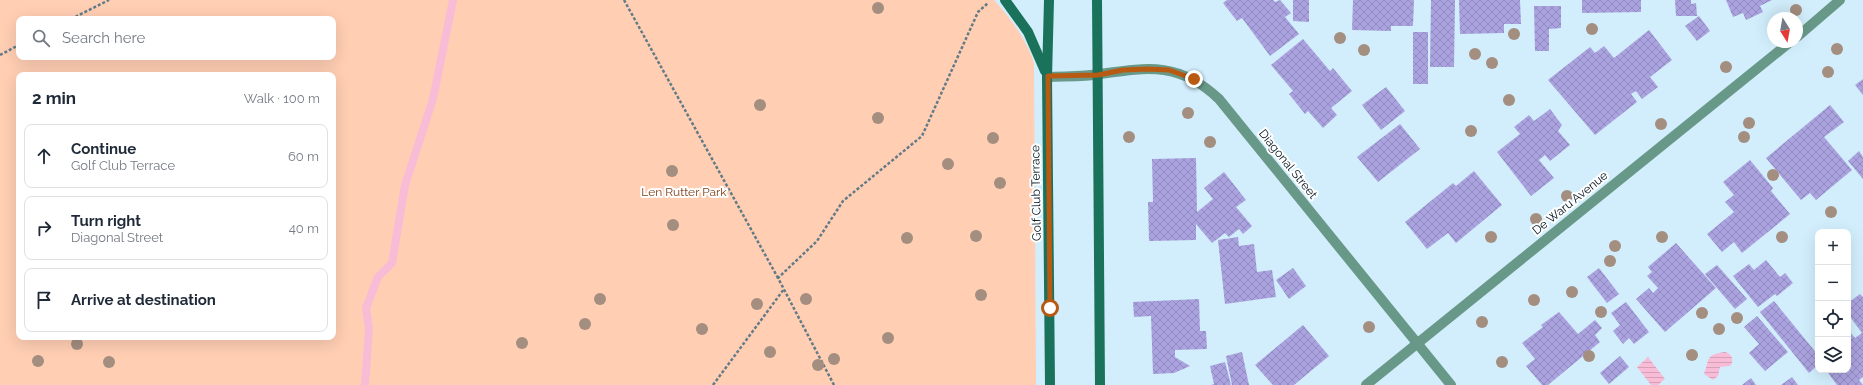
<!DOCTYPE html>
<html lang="en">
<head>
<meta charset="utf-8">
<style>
	body { margin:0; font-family:Raleway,sans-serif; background:#f6f6f7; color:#1f2937 }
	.controls { position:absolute; right:12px; bottom:12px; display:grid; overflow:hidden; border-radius:8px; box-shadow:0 4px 16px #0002 }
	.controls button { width:36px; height:36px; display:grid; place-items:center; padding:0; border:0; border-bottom:1px solid #e0e1e3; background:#fff; color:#1f2937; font:20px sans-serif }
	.compass { position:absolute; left:1767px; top:12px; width:36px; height:36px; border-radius:50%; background:#fff; box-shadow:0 4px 16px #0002; rotate:169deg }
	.stop { position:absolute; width:12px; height:12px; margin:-9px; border:3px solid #b95a13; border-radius:50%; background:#fff }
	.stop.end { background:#b95a13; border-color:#fff; box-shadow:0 1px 4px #0008 }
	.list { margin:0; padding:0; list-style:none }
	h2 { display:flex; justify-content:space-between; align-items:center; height:52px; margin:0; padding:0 16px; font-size:17px }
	h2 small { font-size:13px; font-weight:400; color:#747a83 }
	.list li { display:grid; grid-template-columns:26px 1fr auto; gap:12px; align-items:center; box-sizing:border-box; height:64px; margin:0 8px 8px; padding:0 8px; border:1px solid #e0e1e3; border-radius:8px }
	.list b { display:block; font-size:15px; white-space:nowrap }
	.list p { margin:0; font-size:13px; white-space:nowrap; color:#747a83 }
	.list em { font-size:13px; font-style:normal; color:#747a83 }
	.icon { flex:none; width:22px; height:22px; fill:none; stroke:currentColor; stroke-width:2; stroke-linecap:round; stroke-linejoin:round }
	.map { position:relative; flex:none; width:1863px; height:385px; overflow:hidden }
	.search { position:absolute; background:#fff; box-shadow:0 4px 16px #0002; left:16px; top:16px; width:320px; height:44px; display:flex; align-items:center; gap:10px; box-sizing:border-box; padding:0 14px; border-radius:8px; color:#747a83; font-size:15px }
	.panel { position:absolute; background:#fff; box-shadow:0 4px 16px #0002; left:16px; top:72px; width:320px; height:268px; border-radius:8px }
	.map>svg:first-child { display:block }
</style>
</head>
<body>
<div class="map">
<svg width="1863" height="385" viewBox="0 0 1863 385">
	<defs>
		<pattern id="water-rules" width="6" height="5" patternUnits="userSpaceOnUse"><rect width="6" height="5" fill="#f9bcd7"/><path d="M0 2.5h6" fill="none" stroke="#d4a1b8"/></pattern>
		<pattern id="building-cross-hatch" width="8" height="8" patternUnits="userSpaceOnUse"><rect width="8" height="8" fill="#aba3df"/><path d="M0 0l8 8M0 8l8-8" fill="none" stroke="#918bbf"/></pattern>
	</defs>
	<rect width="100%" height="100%" fill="#d2eefc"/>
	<path fill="#ffceb3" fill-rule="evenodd" d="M0,0H994C1009,16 1029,43 1034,64L1036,385H0ZM19,19H333V57H19ZM19,75H333V337H19Z"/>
	<g fill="url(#water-rules)">
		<path d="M1725,352C1731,354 1733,357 1732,363L1730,366L1720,367L1718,376L1713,380L1704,374C1710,358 1705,355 1725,352Z"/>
		<path d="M1648,357L1665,379L1658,385H1651L1637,367Z"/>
	</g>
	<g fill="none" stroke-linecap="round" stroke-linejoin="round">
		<path stroke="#f9bcd7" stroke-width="8" d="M365,385L369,329L366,308L378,277L392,263L405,185L433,99L453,0"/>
	</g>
	<g fill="url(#building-cross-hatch)">
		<path d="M1227,0H1273L1275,2L1280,0L1291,13L1285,17L1299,34L1270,56L1242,18L1237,21L1223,3Z"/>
		<path d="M1293,0H1309V22L1293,21Z"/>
		<path d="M1353,0H1414L1413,26H1391V31L1352,30Z"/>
		<path d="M1431,0H1455L1454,67H1430Z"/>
		<path d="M1459,0H1520L1521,24H1504V33L1460,34Z"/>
		<path d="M1582,0H1641V12L1582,13Z"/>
		<path d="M1675,0H1691V4L1696,3L1697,16H1676Z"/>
		<path d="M1726,0H1772L1760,6L1763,12L1746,20L1743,13L1733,17Z"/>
		<path d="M1534,6H1561V28L1549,29V51H1535Z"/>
		<path d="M1699,16L1710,31L1697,41L1685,26Z"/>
		<path d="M1649,30L1672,60L1650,77L1658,87L1642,99L1636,91L1631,94L1637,102L1595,135L1548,80L1590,47L1595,53L1604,46L1614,58Z"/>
		<rect x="1413" y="32" width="15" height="52"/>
		<path d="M1303,39L1330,71L1333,68L1352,91L1331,108L1337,115L1323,128L1308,111L1305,114L1289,94L1293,91L1271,65Z"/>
		<path d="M1863,79V95L1855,85Z"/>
		<path d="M1386,87L1405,111L1381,130L1362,105Z"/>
		<path d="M1830,105L1844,122L1824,137L1852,170L1816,200L1810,193L1801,200L1766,158Z"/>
		<path d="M1550,109L1562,125L1558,131L1570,145L1550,161L1545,155L1539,160L1554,178L1531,196L1497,152L1520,134L1514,127L1529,115L1534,121Z"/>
		<path d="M1400,124L1420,149L1378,182L1357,157Z"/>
		<path d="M1859,151L1863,157V179L1848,161Z"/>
		<path d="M1196,158L1197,212L1213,199L1204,188L1224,172L1246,200L1236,207L1252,226L1243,234L1239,229L1229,237L1225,233L1212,243L1196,224V240L1149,241L1148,202H1153L1152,159Z"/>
		<path d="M1750,160L1773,188L1771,191L1790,214L1742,253L1734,242L1722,252L1707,234L1734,212L1725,202L1734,195L1723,182Z"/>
		<path d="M1474,171L1502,205L1456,243L1448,233L1427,249L1405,222L1453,183L1456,186Z"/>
		<path d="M1238,237L1239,246L1254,244L1257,272L1272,270L1276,297L1225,304L1218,240Z"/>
		<path d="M1676,243L1716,288L1665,332L1636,299L1649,288L1653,293L1658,288L1647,276L1652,272L1648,267Z"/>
		<path d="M1766,260L1780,277L1785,273L1793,283L1777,296L1775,294L1758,307L1733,276L1749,264L1754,270Z"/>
		<path d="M1717,265L1747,299L1735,309L1705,274Z"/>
		<path d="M1293,268L1306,286L1289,299L1276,280Z"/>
		<path d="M1599,268L1619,294L1607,303L1587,277Z"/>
		<path d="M1860,294L1863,297V377L1859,380L1863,385H1837L1826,370H1848V333L1850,332L1855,338L1862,333L1848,314V303Z"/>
		<path d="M1199,299L1200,331H1206L1207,349L1175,350V357L1190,366L1174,373L1153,374L1151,316L1134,317L1133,302Z"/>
		<path d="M1774,301L1818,355V365L1809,373L1760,312Z"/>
		<path d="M1626,302L1649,332L1634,344L1629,338L1623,344L1613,331L1620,325L1611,313Z"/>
		<path d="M1559,312L1578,334L1595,320L1602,328L1595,335L1600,342L1548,385H1542L1526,366L1535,359L1522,343L1543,327L1541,325Z"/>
		<path d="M1757,316L1788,352L1765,371L1749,353L1759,344L1744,327Z"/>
		<path d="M1303,325L1329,356L1294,385H1273L1255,365Z"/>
		<path d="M1242,352L1249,385H1232L1226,356Z"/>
		<path d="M1620,356L1629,367L1609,384L1600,373Z"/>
		<path d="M1225,362L1231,385H1211L1214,384L1210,366Z"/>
		<path d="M1792,377L1798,385H1781Z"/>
		<path d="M1751,378L1756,385H1742Z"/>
	</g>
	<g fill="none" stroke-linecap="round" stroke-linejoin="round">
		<g stroke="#637b87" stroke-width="2.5" stroke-dasharray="3 2" stroke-linecap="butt">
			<path d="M624,0L778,278"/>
			<path d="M71,19L109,0"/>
			<path d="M0,55L19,45"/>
			<path d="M713,385L784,289"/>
			<path d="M834,385L778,278L817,241L843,201L922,136L978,12L988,3"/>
		</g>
		<g stroke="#689988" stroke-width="10">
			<path d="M1797,37L1840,0"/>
			<path d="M1047,77C1065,76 1083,77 1100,74C1149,67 1180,62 1219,99L1451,385"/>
			<path d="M1366,385L1790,42"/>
		</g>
		<g stroke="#1b725b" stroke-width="10">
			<path d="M1005,0L1028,32L1045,71"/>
			<path d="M1049,0L1047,77L1050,385"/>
			<path d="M1097,0L1100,385"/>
		</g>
	</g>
	<g fill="#a38e80">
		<circle cx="878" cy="8" r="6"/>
		<circle cx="1796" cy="10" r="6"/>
		<circle cx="1592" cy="29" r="6"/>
		<circle cx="1514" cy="34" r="6"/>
		<circle cx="1340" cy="38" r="6"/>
		<circle cx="1837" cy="49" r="6"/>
		<circle cx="1364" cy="50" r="6"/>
		<circle cx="1475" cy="54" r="6"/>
		<circle cx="1492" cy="63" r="6"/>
		<circle cx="1726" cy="67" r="6"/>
		<circle cx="1828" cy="72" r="6"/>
		<circle cx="1509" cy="100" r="6"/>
		<circle cx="760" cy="105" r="6"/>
		<circle cx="1188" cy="113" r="6"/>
		<circle cx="878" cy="118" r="6"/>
		<circle cx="1749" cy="123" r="6"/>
		<circle cx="1661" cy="124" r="6"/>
		<circle cx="1471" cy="131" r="6"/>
		<circle cx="1129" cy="137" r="6"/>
		<circle cx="1744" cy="137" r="6"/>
		<circle cx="993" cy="138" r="6"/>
		<circle cx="1210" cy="142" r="6"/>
		<circle cx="948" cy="164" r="6"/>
		<circle cx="672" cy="171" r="6"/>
		<circle cx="1773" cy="175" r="6"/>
		<circle cx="1000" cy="183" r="6"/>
		<circle cx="1567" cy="196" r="6"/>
		<circle cx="1831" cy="212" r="6"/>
		<circle cx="1536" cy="219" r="6"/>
		<circle cx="673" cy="225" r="6"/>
		<circle cx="976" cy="236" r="6"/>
		<circle cx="1491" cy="237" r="6"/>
		<circle cx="1662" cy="237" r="6"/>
		<circle cx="1782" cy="237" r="6"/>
		<circle cx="907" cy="238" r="6"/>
		<circle cx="1615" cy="246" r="6"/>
		<circle cx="1610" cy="261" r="6"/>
		<circle cx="1572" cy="292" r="6"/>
		<circle cx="981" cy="295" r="6"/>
		<circle cx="600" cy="299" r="6"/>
		<circle cx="806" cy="299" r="6"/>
		<circle cx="1534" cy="300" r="6"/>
		<circle cx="757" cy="304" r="6"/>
		<circle cx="1601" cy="312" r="6"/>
		<circle cx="1702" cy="313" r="6"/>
		<circle cx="1737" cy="318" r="6"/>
		<circle cx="1482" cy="322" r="6"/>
		<circle cx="585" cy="324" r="6"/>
		<circle cx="1369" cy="327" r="6"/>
		<circle cx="702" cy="329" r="6"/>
		<circle cx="1719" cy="329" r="6"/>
		<circle cx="888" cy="338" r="6"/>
		<circle cx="522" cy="343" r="6"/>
		<circle cx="77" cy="344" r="6"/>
		<circle cx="770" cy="352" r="6"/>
		<circle cx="1692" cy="355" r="6"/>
		<circle cx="1589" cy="356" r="6"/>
		<circle cx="834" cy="359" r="6"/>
		<circle cx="38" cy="361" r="6"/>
		<circle cx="109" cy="362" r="6"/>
		<circle cx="1502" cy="362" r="6"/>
		<circle cx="818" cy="365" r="6"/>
	</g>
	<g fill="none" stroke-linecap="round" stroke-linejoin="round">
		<path stroke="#b95a13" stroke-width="5" d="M1050,308L1048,76L1098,75L1123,70L1148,69L1169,70L1194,79"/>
	</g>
	<g text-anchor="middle" stroke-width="4" stroke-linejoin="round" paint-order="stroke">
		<g font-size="12" fill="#00131d" stroke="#fff">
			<text transform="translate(1288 164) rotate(51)" y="4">Diagonal Street</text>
			<text transform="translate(1036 193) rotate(-91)" y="4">Golf Club Terrace</text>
			<text transform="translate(1570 203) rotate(-39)" y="4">De Waru Avenue</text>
		</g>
		<g font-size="12" fill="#7c401a" stroke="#fff">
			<text x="684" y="196">Len Rutter Park</text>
		</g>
	</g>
</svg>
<div class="controls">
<button>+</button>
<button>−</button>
<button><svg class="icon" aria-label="locate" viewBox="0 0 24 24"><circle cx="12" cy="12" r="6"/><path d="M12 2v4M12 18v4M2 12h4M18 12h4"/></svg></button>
<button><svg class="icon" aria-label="layers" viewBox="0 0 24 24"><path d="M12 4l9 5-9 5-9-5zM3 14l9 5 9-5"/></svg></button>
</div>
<svg class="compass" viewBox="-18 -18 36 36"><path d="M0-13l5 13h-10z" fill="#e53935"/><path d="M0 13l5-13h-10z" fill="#747a83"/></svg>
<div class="stop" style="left:1050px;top:308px"></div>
<div class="stop end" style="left:1194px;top:79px"></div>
<div class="search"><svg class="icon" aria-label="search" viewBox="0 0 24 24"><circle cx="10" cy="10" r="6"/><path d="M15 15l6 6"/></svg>Search here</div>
<section class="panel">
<h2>2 min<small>Walk · 100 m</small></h2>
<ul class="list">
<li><svg class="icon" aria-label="ahead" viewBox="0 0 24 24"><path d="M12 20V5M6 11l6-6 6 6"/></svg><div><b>Continue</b><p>Golf Club Terrace</p></div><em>60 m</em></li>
<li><svg class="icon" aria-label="right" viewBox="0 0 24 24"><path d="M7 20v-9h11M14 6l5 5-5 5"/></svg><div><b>Turn right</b><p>Diagonal Street</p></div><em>40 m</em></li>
<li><svg class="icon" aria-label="arrive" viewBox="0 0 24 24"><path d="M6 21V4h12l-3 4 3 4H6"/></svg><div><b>Arrive at destination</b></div></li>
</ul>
</section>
</div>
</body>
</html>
